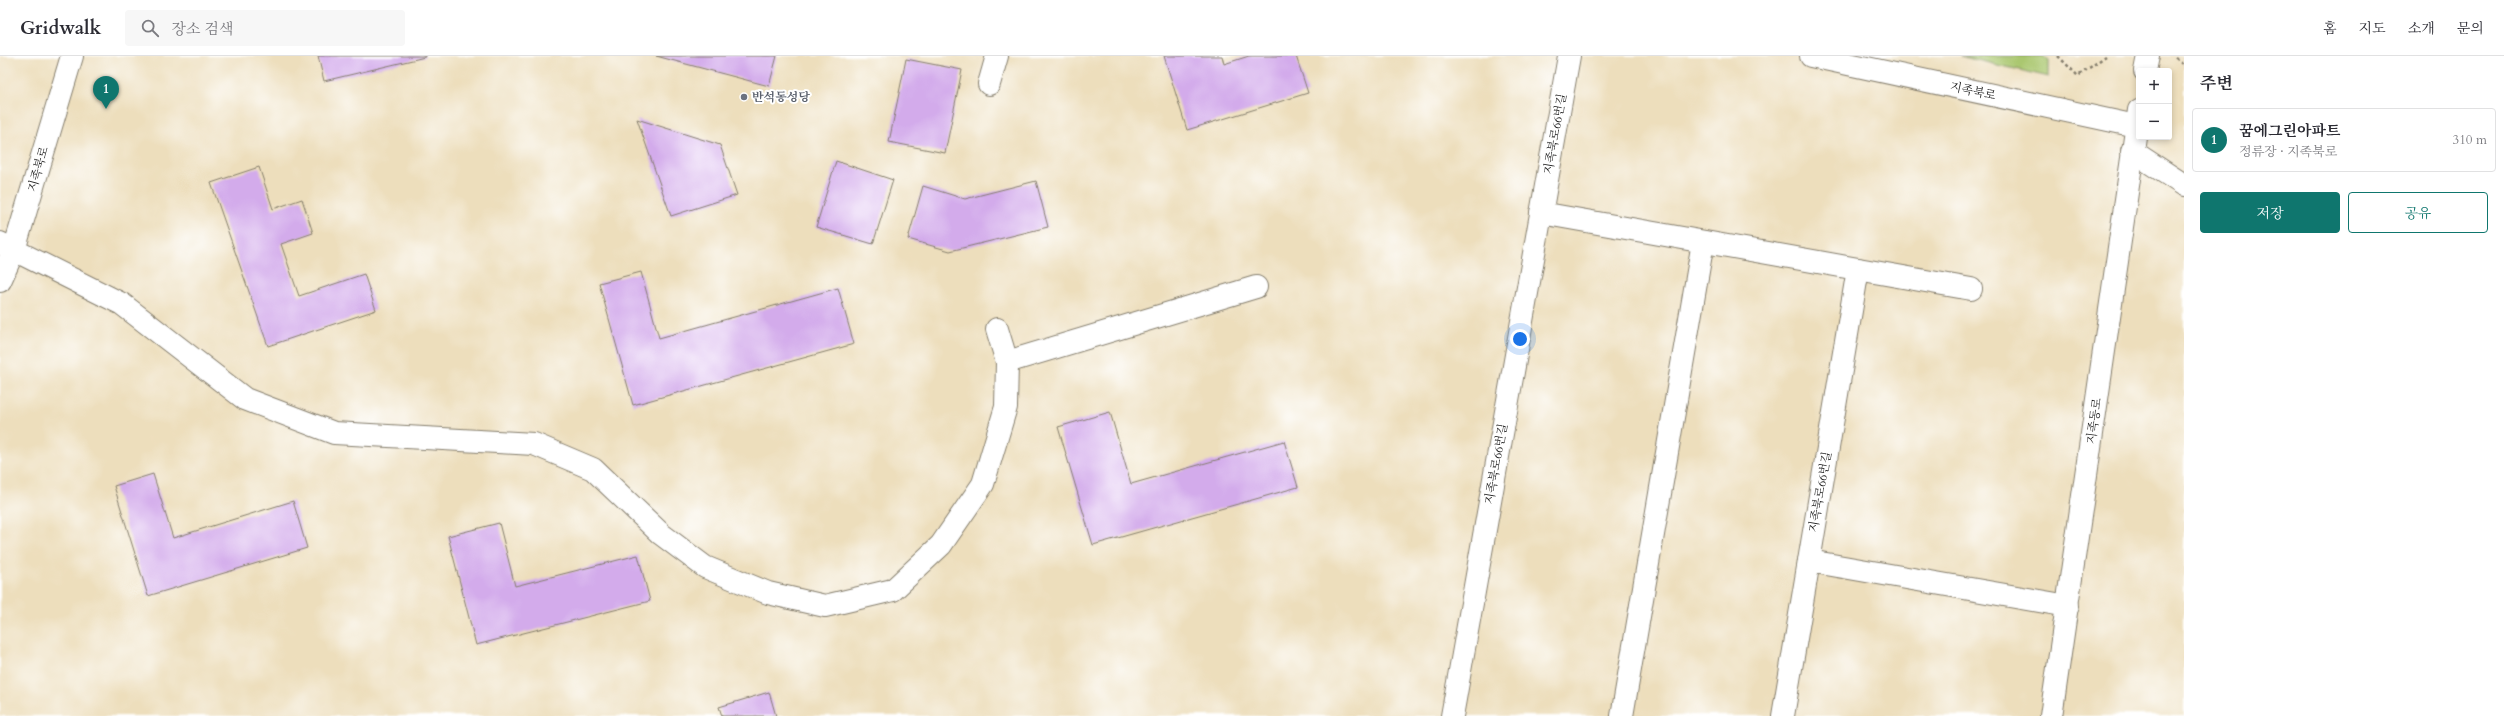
<!DOCTYPE html>
<html lang="ko">
<head>
<meta charset="utf-8">
<style>
	body { margin:0; font-family:Cardo,"Noto Serif KR",serif; background:#f7f7f7; color:#2b2b33 }
	.controls { position:absolute; right:12px; top:12px; display:grid; overflow:hidden; border-radius:4px; box-shadow:0 2px 6px #0003 }
	.controls button { width:36px; height:36px; display:grid; place-items:center; padding:0; border:0; border-bottom:1px solid #e1e1e2; background:#fff; color:#2b2b33; font:20px sans-serif }
	.you { position:absolute; left:1520px; top:283px; width:14px; height:14px; margin:-10px; border:3px solid #fff; border-radius:50%; background:#1a73e8; box-shadow:0 0 0 6px #1a73e833 }
	.badge { display:grid; place-items:center; width:26px; height:26px; border-radius:50%; background:#0f766e; color:#fff; font-size:13px; font-weight:700 }
	.pin { position:absolute; translate:-50% -33px; filter:drop-shadow(0 1px 2px #0008) }
	.pin::after { content:''; position:absolute; top:21px; width:14px; height:12px; background:inherit; clip-path:polygon(0 0,100% 0,50% 100%) }
	.list { margin:0; padding:0; list-style:none }
	h2 { display:flex; justify-content:space-between; align-items:center; height:52px; margin:0; padding:0 16px; font-size:17px }
	h2 small { font-size:13px; font-weight:400; color:#7c7c81 }
	.list li { display:grid; grid-template-columns:26px 1fr auto; gap:12px; align-items:center; box-sizing:border-box; height:64px; margin:0 8px 8px; padding:0 8px; border:1px solid #e1e1e2; border-radius:4px }
	.list b { display:block; font-size:15px; white-space:nowrap }
	.list p { margin:0; font-size:13px; white-space:nowrap; color:#7c7c81 }
	.list em { font-size:13px; font-style:normal; color:#7c7c81 }
	.actions { display:flex; gap:8px; padding:12px 16px }
	.actions a { flex:1; padding:9px 0; border:1px solid #0f766e; border-radius:4px; text-align:center; font-size:14px; color:#0f766e }
	.actions .main { background:#0f766e; color:#fff }
	.icon { flex:none; width:22px; height:22px; fill:none; stroke:currentColor; stroke-width:2; stroke-linecap:round; stroke-linejoin:round }
	.map { position:relative; flex:none; width:2184px; height:660px; overflow:hidden }
	header { display:flex; align-items:center; gap:24px; box-sizing:border-box; height:56px; padding:0 20px; background:#fff; border-bottom:1px solid #e1e1e2 }
	header strong { font-size:19px }
	nav { display:flex; gap:22px; margin-inline-start:auto; font-size:14px }
	.search { width:280px; height:36px; background:#f7f7f7; display:flex; align-items:center; gap:10px; box-sizing:border-box; padding:0 14px; border-radius:4px; color:#7c7c81; font-size:15px }
	main { display:flex }
	aside { flex:1; background:#fff }
	.map>svg:first-child { display:block }
</style>
</head>
<body>
<header>
<strong>Gridwalk</strong>
<div class="search"><svg class="icon" aria-label="search" viewBox="0 0 24 24"><circle cx="10" cy="10" r="6"/><path d="M15 15l6 6"/></svg>장소 검색</div>
<nav><a>홈</a><a>지도</a><a>소개</a><a>문의</a></nav>
</header>
<main>
<div class="map">
<svg width="2184" height="660" viewBox="0 0 2184 660">
	<rect width="100%" height="100%" fill="#fff"/>
	<filter id="ink" filterUnits="userSpaceOnUse"><feTurbulence type="fractalNoise" baseFrequency=".025" numOctaves="2"/><feDisplacementMap in="SourceGraphic" scale="8" xChannelSelector="R" yChannelSelector="G"/><feConvolveMatrix kernelMatrix="1 2 1 2 8 2 1 2 1" color-interpolation-filters="sRGB"/></filter>
	<filter id="wash" filterUnits="userSpaceOnUse"><feTurbulence type="fractalNoise" baseFrequency=".012" numOctaves="4" result="noise"/><feDisplacementMap in="SourceGraphic" scale="16" xChannelSelector="R" yChannelSelector="G"/><feGaussianBlur stdDeviation="0.9" result="paint"/><feColorMatrix in="noise" values="0 0 0 0 0 0 0 0 0 0 0 0 0 0 0 0 0 1.4 0 .05"/><feComposite in="paint" operator="in"/></filter>
	<g filter="url(#wash)">
		<rect width="100%" height="100%" fill="#eddebc"/>
		<path fill="#aac76f" stroke="#637246" d="M1960,0H2043L2049,5V21Z"/>
		<g id="blocks">
			<g fill="#d3abeb">
				<path d="M318,0H425V1L324,25Z"/>
				<path d="M656,0H777L769,30Z"/>
				<path d="M1164,0H1222L1224,8L1249,0H1296L1308,37L1187,74Z"/>
				<path d="M906,3L962,14L945,97L889,86Z"/>
				<path d="M637,63L720,89L737,139L671,160Z"/>
				<path d="M836,105L893,124L873,188L816,171Z"/>
				<path d="M259,111L273,153L302,143L313,177L281,188L299,240L364,218L376,254L268,290L211,127Z"/>
				<path d="M1036,125L1048,171L950,195L908,183L923,130L965,143Z"/>
				<path d="M641,216L659,282L838,232L854,288L633,349L599,227Z"/>
				<path d="M1110,356L1131,428L1284,385L1298,431L1093,489L1058,371Z"/>
				<path d="M153,418L173,482L293,445L307,492L148,540L114,430Z"/>
				<path d="M499,467L515,530L638,499L650,545L476,589L448,480Z"/>
				<path d="M769,636L776,660H722L719,651Z"/>
			</g>
		</g>
	</g>
	<g filter="url(#ink)">
		<use href="#blocks" fill-opacity="0" stroke="#847d6c" stroke-width="1"/>
		<g fill="none" stroke-linecap="round" stroke-linejoin="round">
			<defs>
				<g id="minor">
					<path d="M1811,0L2136,70"/>
					<path d="M2145,15L2148,0"/>
					<path d="M989,28L997,0"/>
					<path d="M2132,95L2184,129"/>
					<path d="M1541,157L1971,233"/>
					<path d="M0,187L122,248L245,343L334,377L534,388L593,413L661,478L705,511L768,537L825,550L893,534L941,489L983,428L1006,351L1007,306L997,273"/>
					<path d="M0,225L14,194L72,0"/>
					<path d="M1007,306L1256,231"/>
					<path d="M1809,505L2068,550"/>
					<path d="M1452,660L1569,0"/>
					<path d="M1622,660L1703,186"/>
					<path d="M1783,660L1858,213"/>
					<path d="M2051,660L2139,54"/>
				</g>
			</defs>
			<use href="#minor" stroke="#847d6c" stroke-width="24"/>
			<g stroke="#847d6c" stroke-width="2.5" stroke-dasharray="3 3" stroke-linecap="butt">
				<path d="M2058,0L2078,20L2106,0"/>
				<path d="M2176,2L2184,10"/>
			</g>
			<use href="#minor" stroke="#fff" stroke-width="22"/>
		</g>
	</g>
	<circle fill="#6b7280" stroke="#fff" stroke-width="1.5" cx="744" cy="41" r="4"/>
	<g text-anchor="middle" stroke-width="4" stroke-linejoin="round" paint-order="stroke">
		<g font-size="12" fill="#1c1c1c" stroke="#fff">
			<text transform="translate(1973 35) rotate(12)" y="4">지족북로</text>
			<text transform="translate(1555 78) rotate(-80)" y="4">지족북로66번길</text>
			<text transform="translate(38 113) rotate(-74)" y="4">지족북로</text>
			<text transform="translate(2094 365) rotate(-82)" y="4">지족동로</text>
			<text transform="translate(1496 408) rotate(-80)" y="4">지족북로66번길</text>
			<text transform="translate(1820 436) rotate(-80)" y="4">지족북로66번길</text>
		</g>
		<g font-size="12" font-weight="bold" fill="#5b616d" stroke="#fff" text-anchor="start">
			<text x="752" y="45">반석동성당</text>
		</g>
	</g>
</svg>
<div class="controls">
<button>+</button>
<button>−</button>
</div>
<div class="you"></div>
<div class="pin badge" style="left:106px;top:53px">1</div>
</div>
<aside>
<h2>주변<small></small></h2>
<ul class="list">
<li><span class="badge">1</span><div><b>꿈에그린아파트</b><p>정류장 · 지족북로</p></div><em>310 m</em></li>
</ul>
<div class="actions"><a class="main">저장</a><a>공유</a></div>
</aside>
</main>
</body>
</html>
